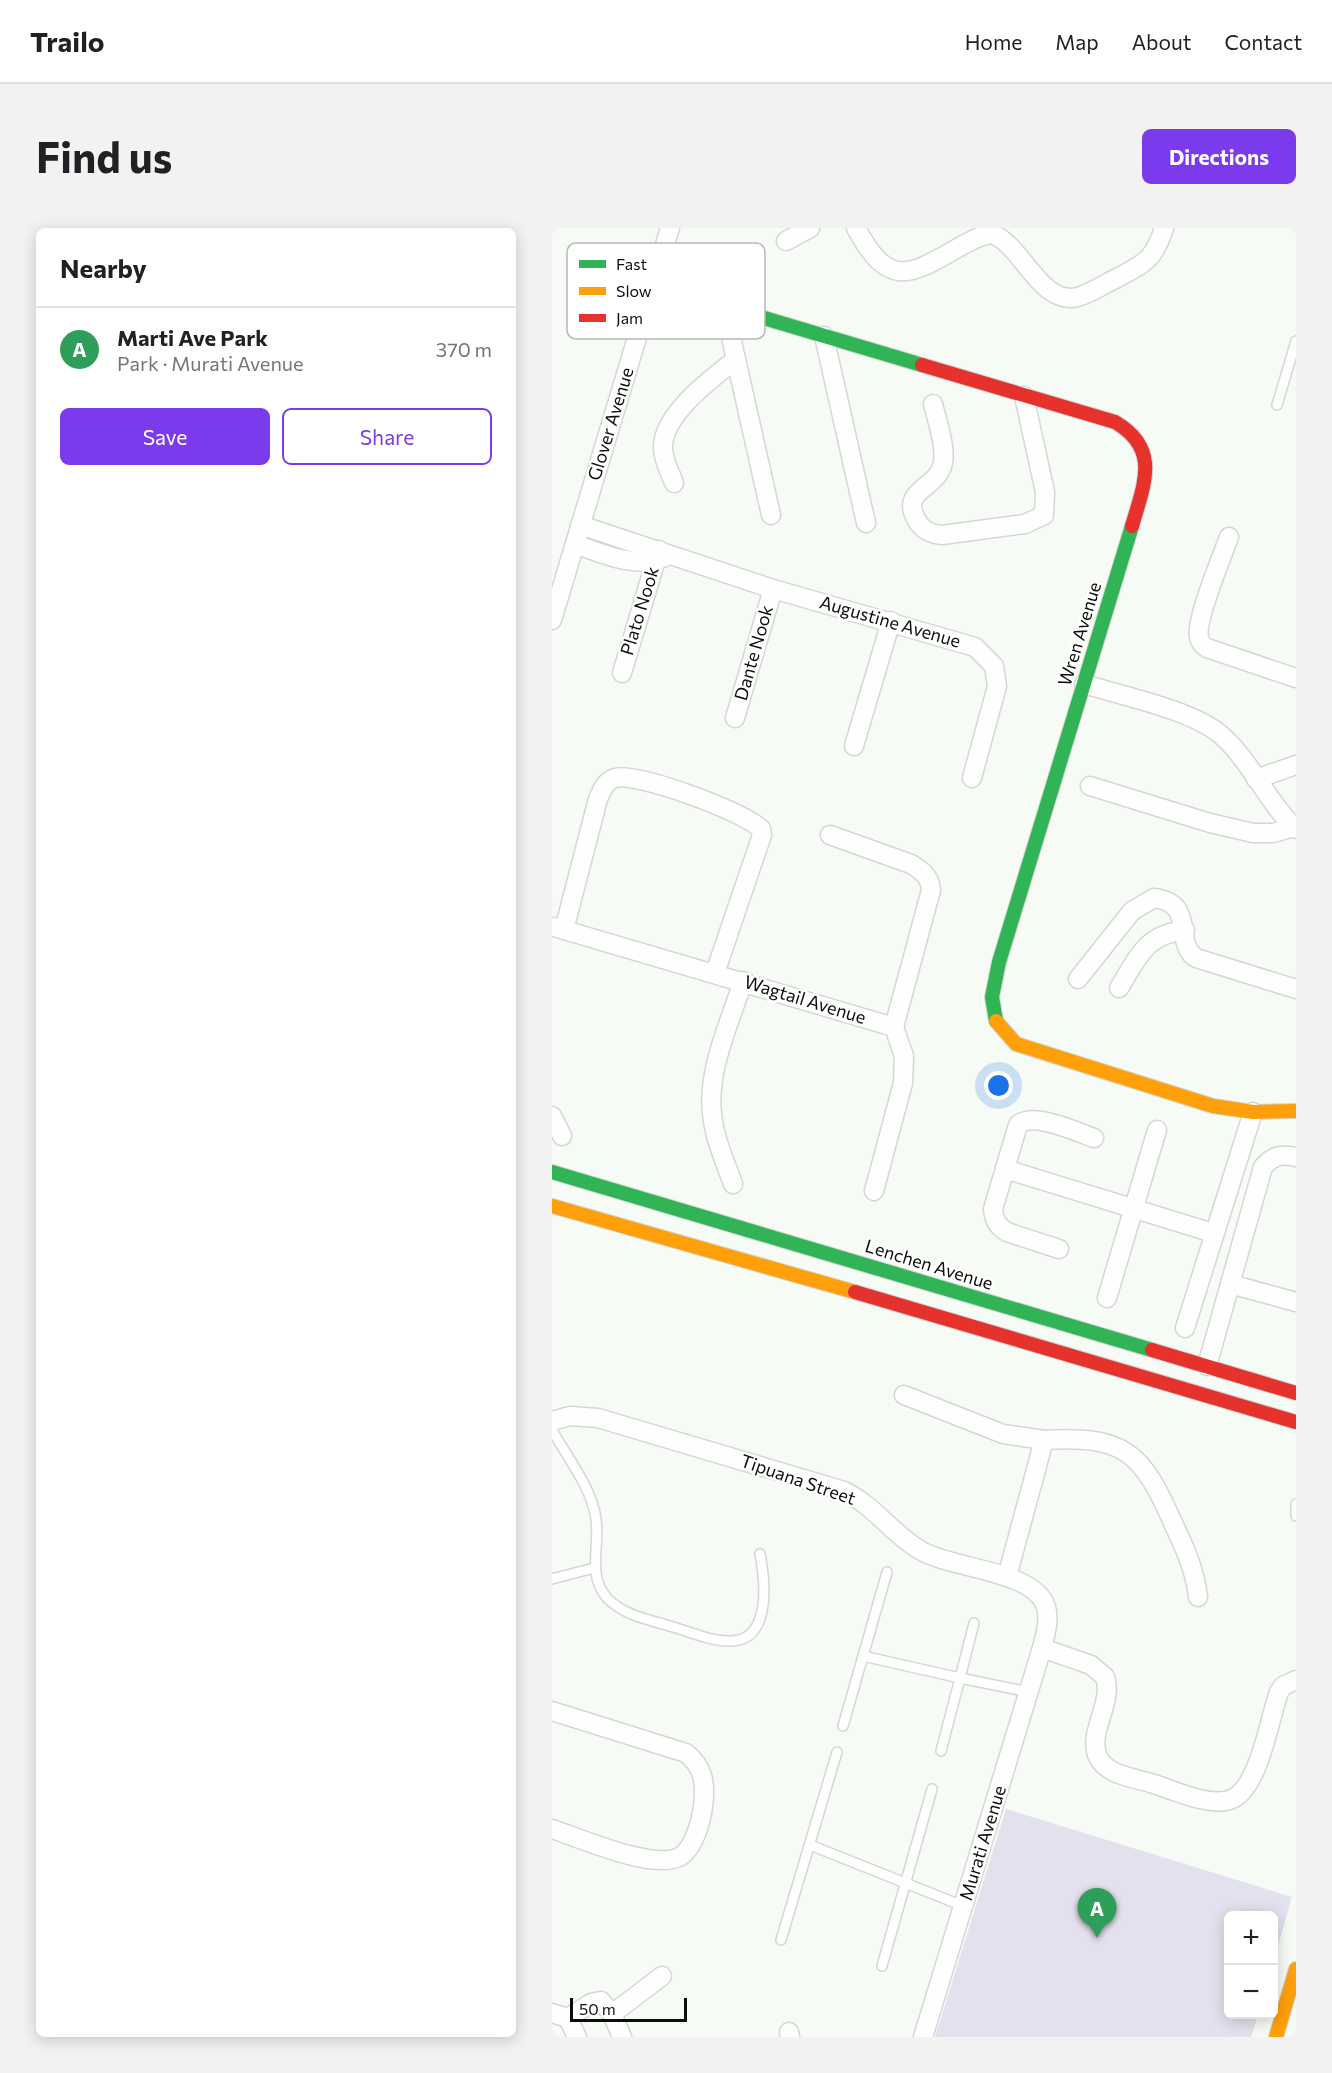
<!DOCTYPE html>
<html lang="en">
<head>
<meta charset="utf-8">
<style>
	body { margin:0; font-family:Commissioner,sans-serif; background:#f2f2f2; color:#202124 }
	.controls { position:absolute; right:18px; bottom:18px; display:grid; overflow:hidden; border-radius:9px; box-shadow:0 3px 15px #0003 }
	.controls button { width:54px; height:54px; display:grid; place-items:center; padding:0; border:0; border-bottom:2px solid #e0e0e0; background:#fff; color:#202124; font:30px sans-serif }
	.scale { position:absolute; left:18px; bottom:15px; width:117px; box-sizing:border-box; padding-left:6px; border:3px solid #0c0e0b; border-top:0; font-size:16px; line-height:21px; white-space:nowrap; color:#0c0e0b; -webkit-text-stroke:4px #fff; paint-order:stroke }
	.you { position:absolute; left:447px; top:858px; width:21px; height:21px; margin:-15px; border:4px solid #fff; border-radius:50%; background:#1a73e8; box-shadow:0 0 0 9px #1a73e833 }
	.badge { display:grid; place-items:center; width:39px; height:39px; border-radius:50%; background:#7c3aed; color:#fff; font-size:20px; font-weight:700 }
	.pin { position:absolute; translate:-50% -50px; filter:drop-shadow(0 2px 3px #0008) }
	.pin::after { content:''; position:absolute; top:32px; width:21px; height:18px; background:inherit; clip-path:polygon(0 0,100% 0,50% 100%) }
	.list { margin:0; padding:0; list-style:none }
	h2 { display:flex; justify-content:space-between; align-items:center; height:78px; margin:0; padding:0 24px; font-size:26px }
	h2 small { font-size:20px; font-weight:400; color:#757577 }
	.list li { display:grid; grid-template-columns:39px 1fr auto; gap:18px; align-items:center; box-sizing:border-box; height:84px; padding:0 24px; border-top:2px solid #e0e0e0 }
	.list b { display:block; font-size:22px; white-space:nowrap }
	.list p { margin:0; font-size:20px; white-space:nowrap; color:#757577 }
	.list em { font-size:20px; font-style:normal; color:#757577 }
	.actions { display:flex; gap:12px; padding:18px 24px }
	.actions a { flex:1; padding:14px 0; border:2px solid #7c3aed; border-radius:9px; text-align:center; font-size:21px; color:#7c3aed }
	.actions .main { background:#7c3aed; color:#fff }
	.map { position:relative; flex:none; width:744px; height:1809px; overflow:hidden; border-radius:9px }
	header { display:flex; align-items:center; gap:36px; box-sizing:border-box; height:84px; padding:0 30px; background:#fff; border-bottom:2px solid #e0e0e0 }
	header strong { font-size:28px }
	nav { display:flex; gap:33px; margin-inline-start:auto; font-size:21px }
	.intro { display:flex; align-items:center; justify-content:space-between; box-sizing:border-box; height:144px; padding:0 36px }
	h1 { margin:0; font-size:42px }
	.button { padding:15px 27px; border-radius:9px; background:#7c3aed; color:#fff; font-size:21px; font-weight:700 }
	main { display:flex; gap:36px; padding:0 36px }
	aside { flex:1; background:#fff; border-radius:9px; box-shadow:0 3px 15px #0003 }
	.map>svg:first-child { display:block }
</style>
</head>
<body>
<header>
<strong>Trailo</strong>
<nav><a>Home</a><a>Map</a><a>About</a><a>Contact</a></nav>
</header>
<div class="intro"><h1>Find us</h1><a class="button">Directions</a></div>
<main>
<aside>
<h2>Nearby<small></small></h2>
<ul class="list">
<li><span class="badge" style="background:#2e9e5b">A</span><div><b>Marti Ave Park</b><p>Park · Murati Avenue</p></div><em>370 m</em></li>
</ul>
<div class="actions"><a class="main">Save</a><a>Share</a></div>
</aside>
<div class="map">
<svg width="744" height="1809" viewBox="0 0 744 1809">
	<rect width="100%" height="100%" fill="#f7fbf6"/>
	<path fill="#e4e1ee" d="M454,1581L740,1669L722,1732V1688H676V1786L706,1787L699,1809H383Z"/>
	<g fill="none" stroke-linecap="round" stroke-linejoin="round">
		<defs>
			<g id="lane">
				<path d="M725,177L744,113"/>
				<path d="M0,1202C15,1229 40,1260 44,1291C48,1319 35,1347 55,1370C72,1388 99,1392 121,1399C139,1404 160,1414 179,1413C220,1412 213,1352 208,1326"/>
				<path d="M744,1276V1288"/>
				<path d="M335,1344L311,1428L408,1450L422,1395"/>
				<path d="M0,1351L42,1340"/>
				<path d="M291,1498L311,1428"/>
				<path d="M389,1523L408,1450L477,1464"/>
				<path d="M258,1617L411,1678"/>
				<path d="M229,1712L285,1524"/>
				<path d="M330,1738L380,1561"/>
			</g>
			<g id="street">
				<path d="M304,0C338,63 358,47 411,17C421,12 430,6 441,6C471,19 489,78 526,69C539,65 551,57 563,51C592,36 602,32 612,0"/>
				<path d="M234,13L258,0"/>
				<path d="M172,78L219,287"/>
				<path d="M272,108L314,295"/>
				<path d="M381,176C385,193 394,218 391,235C386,261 348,261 364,291C370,302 378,306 390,307L473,296L492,287L493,264L472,168"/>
				<path d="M122,255C118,244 111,232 111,220C110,187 160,150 183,132"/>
				<path d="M28,297L221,361L423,419L442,438L445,458L420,550"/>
				<path d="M677,309C670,329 643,392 647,409C648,415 651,417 655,420L744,450"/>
				<path d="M23,316C50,326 84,341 113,329"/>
				<path d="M0,392L118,0"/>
				<path d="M70,445L107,322"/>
				<path d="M532,456C571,468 640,482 669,507C699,533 715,574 744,601"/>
				<path d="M183,490L221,361"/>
				<path d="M302,518L339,393"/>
				<path d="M704,551L744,537"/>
				<path d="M538,558L658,595L701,605H721L742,599"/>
				<path d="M278,607L359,636C370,643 378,648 379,662L342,799"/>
				<path d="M2,699L342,799"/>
				<path d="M12,702L46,571C50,562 53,553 63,550C85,544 193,584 209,601L210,607L163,745"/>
				<path d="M526,751L580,683L602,670C645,675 621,715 644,730L744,761"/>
				<path d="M567,760C587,728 593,707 633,702"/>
				<path d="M0,888L10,908"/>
				<path d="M453,941L661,1005"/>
				<path d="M181,956C173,933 162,910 160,885C155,842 178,794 191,753"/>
				<path d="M322,963L351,855L352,828L342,799"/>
				<path d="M507,1021L455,1004C445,998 442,992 441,981L466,897C481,883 525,904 542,910"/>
				<path d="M678,1056L744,1074"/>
				<path d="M555,1070L605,902"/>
				<path d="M633,1100L701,884"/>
				<path d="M655,1138L711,939C722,927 729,926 744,929"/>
				<path d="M352,1167L451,1206L492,1212L455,1349"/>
				<path d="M0,1193L18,1188L46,1190L292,1263C323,1278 339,1305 368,1322C398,1341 483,1342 494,1379C498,1393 493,1407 490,1420L371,1809"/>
				<path d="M492,1212C572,1207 590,1224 621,1295C633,1320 643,1342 646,1369"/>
				<path d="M490,1420L539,1437L553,1449C562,1475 535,1504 546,1529C555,1548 584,1550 602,1556C624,1563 650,1576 673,1573C706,1570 717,1491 727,1464L731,1458L744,1452"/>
				<path d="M0,1483L134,1525C152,1539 154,1557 151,1579C149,1594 142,1619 129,1628C104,1644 28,1610 0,1601"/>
				<path d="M0,1785L16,1790L25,1809"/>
				<path d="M60,1786L110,1748"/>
				<path d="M16,1790L39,1775L49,1773L60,1786L70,1809"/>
				<path d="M237,1804L238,1809"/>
			</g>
			<g id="fast">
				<path d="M101,57L370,137"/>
				<path d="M444,793L440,769L447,734L580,298"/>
				<path d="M0,944L600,1122"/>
			</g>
			<g id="slow">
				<path d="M444,793L464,816L661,878L701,884L744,883"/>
				<path d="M0,978L303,1064"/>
				<path d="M724,1809L744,1741"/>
			</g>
			<g id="jam">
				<path d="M370,137L563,194C609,221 592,256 580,298"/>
				<path d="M303,1064L744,1194"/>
				<path d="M600,1122L744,1165"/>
			</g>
		</defs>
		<use href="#lane" stroke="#d4d7d3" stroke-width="12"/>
		<use href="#street" stroke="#d4d7d3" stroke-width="21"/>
		<use href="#fast" stroke="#d4d7d3" stroke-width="16"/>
		<use href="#slow" stroke="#d4d7d3" stroke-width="16"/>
		<use href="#jam" stroke="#d4d7d3" stroke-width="16"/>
		<use href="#lane" stroke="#fefefe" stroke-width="9"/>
		<use href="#street" stroke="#fefefe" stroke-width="18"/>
		<use href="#fast" stroke="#30b455" stroke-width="14"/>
		<use href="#slow" stroke="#ff9f0a" stroke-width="14"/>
		<use href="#jam" stroke="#e5322d" stroke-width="14"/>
	</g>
	<g text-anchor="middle" stroke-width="5" stroke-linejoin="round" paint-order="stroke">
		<g font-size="18" fill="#0c0e0b" stroke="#fff">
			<text transform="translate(59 196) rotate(-73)" y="6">Glover Avenue</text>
			<text transform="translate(88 383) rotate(-73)" y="6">Plato Nook</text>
			<text transform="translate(338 394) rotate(16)" y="6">Augustine Avenue</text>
			<text transform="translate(528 406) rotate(-73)" y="6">Wren Avenue</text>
			<text transform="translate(202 425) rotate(-74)" y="6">Dante Nook</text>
			<text transform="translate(253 772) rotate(17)" y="6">Wagtail Avenue</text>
			<text transform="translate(377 1037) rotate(17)" y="6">Lenchen Avenue</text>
			<text transform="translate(246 1252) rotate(19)" y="6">Tipuana Street</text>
			<text transform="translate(431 1615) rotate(-73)" y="6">Murati Avenue</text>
		</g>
	</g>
	<rect x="15" y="15" width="198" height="96" rx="9" fill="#fff" stroke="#b6b7b6" stroke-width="1.5"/>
	<rect x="27" y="32" width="27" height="8" fill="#30b455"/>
	<rect x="27" y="59" width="27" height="8" fill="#ff9f0a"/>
	<rect x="27" y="86" width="27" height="8" fill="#e5322d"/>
	<g font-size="16" fill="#0c0e0b">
		<text x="64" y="42">Fast</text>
		<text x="64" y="69">Slow</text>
		<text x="64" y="96">Jam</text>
	</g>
</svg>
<div class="controls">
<button>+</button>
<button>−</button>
</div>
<div class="scale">50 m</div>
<div class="you"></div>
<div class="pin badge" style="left:545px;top:1710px;background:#2e9e5b">A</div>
</div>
</main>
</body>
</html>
